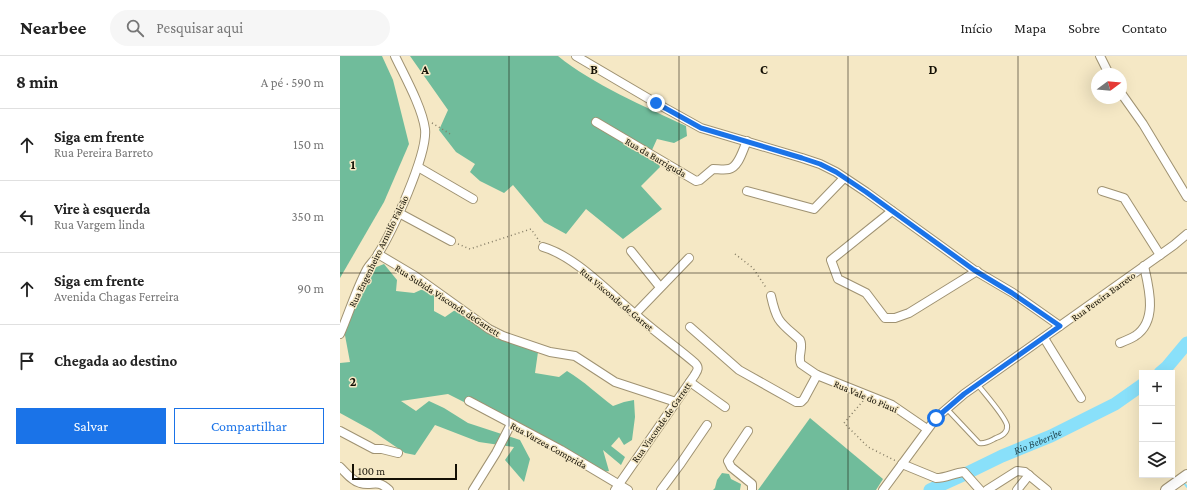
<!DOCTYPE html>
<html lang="pt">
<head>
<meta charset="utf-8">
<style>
	body { margin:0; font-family:"Crimson Pro",serif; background:#f6f6f6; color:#222 }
	.controls { position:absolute; right:12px; bottom:12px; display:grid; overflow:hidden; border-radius:0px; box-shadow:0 4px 16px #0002 }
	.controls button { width:36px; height:36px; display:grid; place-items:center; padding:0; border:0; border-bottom:1px solid #e0e0e0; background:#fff; color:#222; font:20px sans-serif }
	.compass { position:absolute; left:751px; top:12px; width:36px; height:36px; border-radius:50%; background:#fff; box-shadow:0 4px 16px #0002; rotate:74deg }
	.scale { position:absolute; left:12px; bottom:10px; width:105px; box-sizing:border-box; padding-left:4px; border:2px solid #130f04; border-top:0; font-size:11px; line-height:14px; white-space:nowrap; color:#130f04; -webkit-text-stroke:3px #f5e8c5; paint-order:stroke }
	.stop { position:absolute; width:12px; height:12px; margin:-9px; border:3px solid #1a73e8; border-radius:50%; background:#fff }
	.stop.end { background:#1a73e8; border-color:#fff; box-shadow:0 1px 4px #0008 }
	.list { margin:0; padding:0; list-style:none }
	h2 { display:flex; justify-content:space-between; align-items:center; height:52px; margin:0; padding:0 16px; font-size:17px }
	h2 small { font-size:13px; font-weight:400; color:#767676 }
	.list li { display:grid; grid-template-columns:26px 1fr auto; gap:12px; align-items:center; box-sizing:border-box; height:72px; padding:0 16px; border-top:1px solid #e0e0e0 }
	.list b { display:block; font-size:15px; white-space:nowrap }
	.list p { margin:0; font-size:13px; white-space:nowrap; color:#767676 }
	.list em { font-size:13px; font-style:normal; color:#767676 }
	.actions { display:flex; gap:8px; padding:12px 16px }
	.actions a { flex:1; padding:9px 0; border:1px solid #1a73e8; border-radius:0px; text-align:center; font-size:14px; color:#1a73e8 }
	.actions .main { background:#1a73e8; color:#fff }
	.icon { flex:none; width:22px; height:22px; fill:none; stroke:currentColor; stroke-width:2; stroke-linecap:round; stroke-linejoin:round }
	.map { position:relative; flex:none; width:847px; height:434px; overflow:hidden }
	header { display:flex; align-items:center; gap:24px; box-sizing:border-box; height:56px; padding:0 20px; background:#fff; border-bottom:1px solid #e0e0e0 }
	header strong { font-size:19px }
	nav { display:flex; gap:22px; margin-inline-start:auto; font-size:14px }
	.search { width:280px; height:36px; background:#f6f6f6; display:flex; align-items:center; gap:10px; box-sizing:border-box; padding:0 14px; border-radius:22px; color:#767676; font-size:15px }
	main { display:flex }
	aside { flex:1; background:#fff }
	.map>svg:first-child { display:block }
</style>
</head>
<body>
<header>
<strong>Nearbee</strong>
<div class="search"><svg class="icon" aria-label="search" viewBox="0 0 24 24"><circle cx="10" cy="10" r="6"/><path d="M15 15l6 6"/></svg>Pesquisar aqui</div>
<nav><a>Início</a><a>Mapa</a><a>Sobre</a><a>Contato</a></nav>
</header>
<main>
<aside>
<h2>8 min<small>A pé · 590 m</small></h2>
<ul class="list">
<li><svg class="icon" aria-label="ahead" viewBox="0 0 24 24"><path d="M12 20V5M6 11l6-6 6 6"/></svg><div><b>Siga em frente</b><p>Rua Pereira Barreto</p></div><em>150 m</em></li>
<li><svg class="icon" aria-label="left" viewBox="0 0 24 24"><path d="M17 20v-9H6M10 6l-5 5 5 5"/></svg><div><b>Vire à esquerda</b><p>Rua Vargem linda</p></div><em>350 m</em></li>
<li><svg class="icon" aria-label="ahead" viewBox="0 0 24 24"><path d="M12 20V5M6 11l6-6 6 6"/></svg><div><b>Siga em frente</b><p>Avenida Chagas Ferreira</p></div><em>90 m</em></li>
<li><svg class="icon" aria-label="arrive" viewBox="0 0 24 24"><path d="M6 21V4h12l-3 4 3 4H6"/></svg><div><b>Chegada ao destino</b></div></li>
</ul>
<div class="actions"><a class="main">Salvar</a><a>Compartilhar</a></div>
</aside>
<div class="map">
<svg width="847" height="434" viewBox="0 0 847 434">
	<rect width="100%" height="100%" fill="#f5e8c5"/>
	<g fill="#70bc9b">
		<path d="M0,0H42L53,24L69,88L44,146L0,222Z"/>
		<path d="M70,0H218C252,28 306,51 346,70L347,80L334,87L317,83L312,94L320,111L301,130L322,153L283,183L246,153L226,178L204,166L173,129L164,137L140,125L130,116L135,108L116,96L99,74L108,54Z"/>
		<path d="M44,208L57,224L56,235L74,237L85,232L94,240V255L105,261L115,254L130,265L165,285L198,296L195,317L219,321L227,315C244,325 258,339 273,350L284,346L294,344L295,361L292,384L284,389L279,381L271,390L285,401L281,409L263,394L269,415L263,416L108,338L61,345L76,355L89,345L104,352L128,367L180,384L190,403L184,426L165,404L174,391L139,386L95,369L75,399L65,397L31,374L0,357V307L10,306L4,274L29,214Z"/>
		<path d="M470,362L543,423L536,434H418Z"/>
		<path d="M382,417L389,418L391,423L401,428L400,434H373L375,432L377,424Z"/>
	</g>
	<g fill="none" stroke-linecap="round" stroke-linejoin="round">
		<path stroke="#89e0fa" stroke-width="2" d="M844,427L847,431"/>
		<g stroke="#89e0fa" stroke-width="13">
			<path d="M820,317L827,311L847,287"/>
			<path id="s1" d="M590,434L625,418L662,400L711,380L775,348L802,329"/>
		</g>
		<defs>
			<path id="service" d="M607,353L639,387C646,388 650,385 656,382C662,380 668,376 667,369C664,359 645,338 638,329"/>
			<g id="minor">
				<path d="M236,0L316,47L361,72L462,102L480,108L496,116L526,136L634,214L673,237L720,270"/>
				<path d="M760,0L769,18"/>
				<path d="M781,37L803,68L847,141"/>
				<path d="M256,66L356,125L360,124L373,113C378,113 384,114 389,113C399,111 403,93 407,85"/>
				<path d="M78,111L133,143"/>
				<path d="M407,135L474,153L504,122"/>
				<path d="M762,135L784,142L820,199"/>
				<path d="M552,155L491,204L498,223L526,237L545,262H555L569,257L637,215"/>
				<path d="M59,157L111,185"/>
				<path d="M203,191C235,200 269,237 295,258C314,275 335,290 355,307C360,312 357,315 354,320L275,434"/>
				<path d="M291,195L320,231"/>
				<path d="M38,198L75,220L149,273L163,280L210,296L235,300L275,326L336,346"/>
				<path d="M431,240C437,267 440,266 460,284C464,292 457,300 461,308L477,319L552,349L587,373"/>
				<path d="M295,258L349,202"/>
				<path d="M350,271L399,314L456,346H461L464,343L477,319"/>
				<path d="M0,278C9,257 16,234 27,213C30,208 35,204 38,198C52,176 88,98 85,73C82,51 65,21 55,0"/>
				<path d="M704,282L741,342"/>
				<path d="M780,287C785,285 790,283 795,280C818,265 809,232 804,210"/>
				<path d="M350,326L385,351"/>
				<path d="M129,345L221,394L288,434"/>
				<path d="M0,375L34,393H42L58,397"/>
				<path d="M408,375L388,405L391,411L412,428V434"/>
				<path d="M562,408L596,422C606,422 614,417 624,416L640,434"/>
				<path d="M0,411C6,417 12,425 20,427C33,431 36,422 49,434"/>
				<path d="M133,434L156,397L171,368"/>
				<path d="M321,434L341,407L367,369"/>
				<path d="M543,434L596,362L624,338L834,189L847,178"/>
				<path d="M647,434L677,415L685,416L707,434"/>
				<path d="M677,434L689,419"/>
			</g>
			<path id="tertiary" d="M826,434L847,419"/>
		</defs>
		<use href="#service" stroke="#9f9272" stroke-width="6"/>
		<use href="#minor" stroke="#9f9272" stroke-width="10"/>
		<use href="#tertiary" stroke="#9f9272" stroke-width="12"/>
		<g stroke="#847c65" stroke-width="1.5" stroke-dasharray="1 3" stroke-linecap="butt">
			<path d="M92,67L112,79"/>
			<path d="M118,188L130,193L191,173L200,186"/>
			<path d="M395,198L413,212L427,233"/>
			<path d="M523,345L504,367L528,391L556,405"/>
		</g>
		<use href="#service" stroke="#fff" stroke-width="4"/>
		<use href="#minor" stroke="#fff" stroke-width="8"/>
		<use href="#tertiary" stroke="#fff" stroke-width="10"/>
	</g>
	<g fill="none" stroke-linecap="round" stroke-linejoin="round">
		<path stroke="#1a73e8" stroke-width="5" d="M316,47L361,72L462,102L480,108L496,116L526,136L634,214L672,237L720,270L624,338L596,362"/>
	</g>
	<path fill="none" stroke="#130f04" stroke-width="1" stroke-opacity="0.55" d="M169,0V434M339,0V434M508,0V434M678,0V434M0,217H847"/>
	<g text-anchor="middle" stroke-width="3" stroke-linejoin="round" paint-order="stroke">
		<g font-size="10" fill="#130f04" stroke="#f5e8c5">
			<text transform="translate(316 101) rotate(30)" y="4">Rua da Barriguda</text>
			<text transform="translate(38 195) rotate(-64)" y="4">Rua Engenheiro Arnulfo Falcão</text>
			<text transform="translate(763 240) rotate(-36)" y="4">Rua Pereira Barreto</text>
			<text transform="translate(277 243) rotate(40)" y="4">Rua Visconde de Garret</text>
			<text transform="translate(108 244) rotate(33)" y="4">Rua Subida Visconde deGarrett</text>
			<text transform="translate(526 340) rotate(23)" y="4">Rua Vale do Piauí</text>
			<text transform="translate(321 366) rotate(-55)" y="4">Rua Visconde de Garrett</text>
			<text transform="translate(209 389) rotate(29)" y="4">Rua Varzea Comprida</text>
		</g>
		<g font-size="11" font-style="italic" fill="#244c57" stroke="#f5e8c5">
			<text dy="4" stroke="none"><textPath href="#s1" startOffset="118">Rio Beberibe</textPath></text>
		</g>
	</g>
	<g font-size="13" text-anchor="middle" font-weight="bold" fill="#130f04" stroke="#f5e8c5" stroke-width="3" stroke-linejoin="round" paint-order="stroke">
		<text x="85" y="18">A</text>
		<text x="254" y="18">B</text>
		<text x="424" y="18">C</text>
		<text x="593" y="18">D</text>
		<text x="13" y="113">1</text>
		<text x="13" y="330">2</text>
	</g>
</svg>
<div class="controls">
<button>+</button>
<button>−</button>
<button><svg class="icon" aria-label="layers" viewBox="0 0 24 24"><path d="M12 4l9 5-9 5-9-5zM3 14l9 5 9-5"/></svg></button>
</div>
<svg class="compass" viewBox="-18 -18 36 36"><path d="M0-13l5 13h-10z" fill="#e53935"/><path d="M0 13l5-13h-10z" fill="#767676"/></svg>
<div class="scale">100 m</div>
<div class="stop" style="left:596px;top:362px"></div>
<div class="stop end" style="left:316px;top:47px"></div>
</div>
</main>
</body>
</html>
